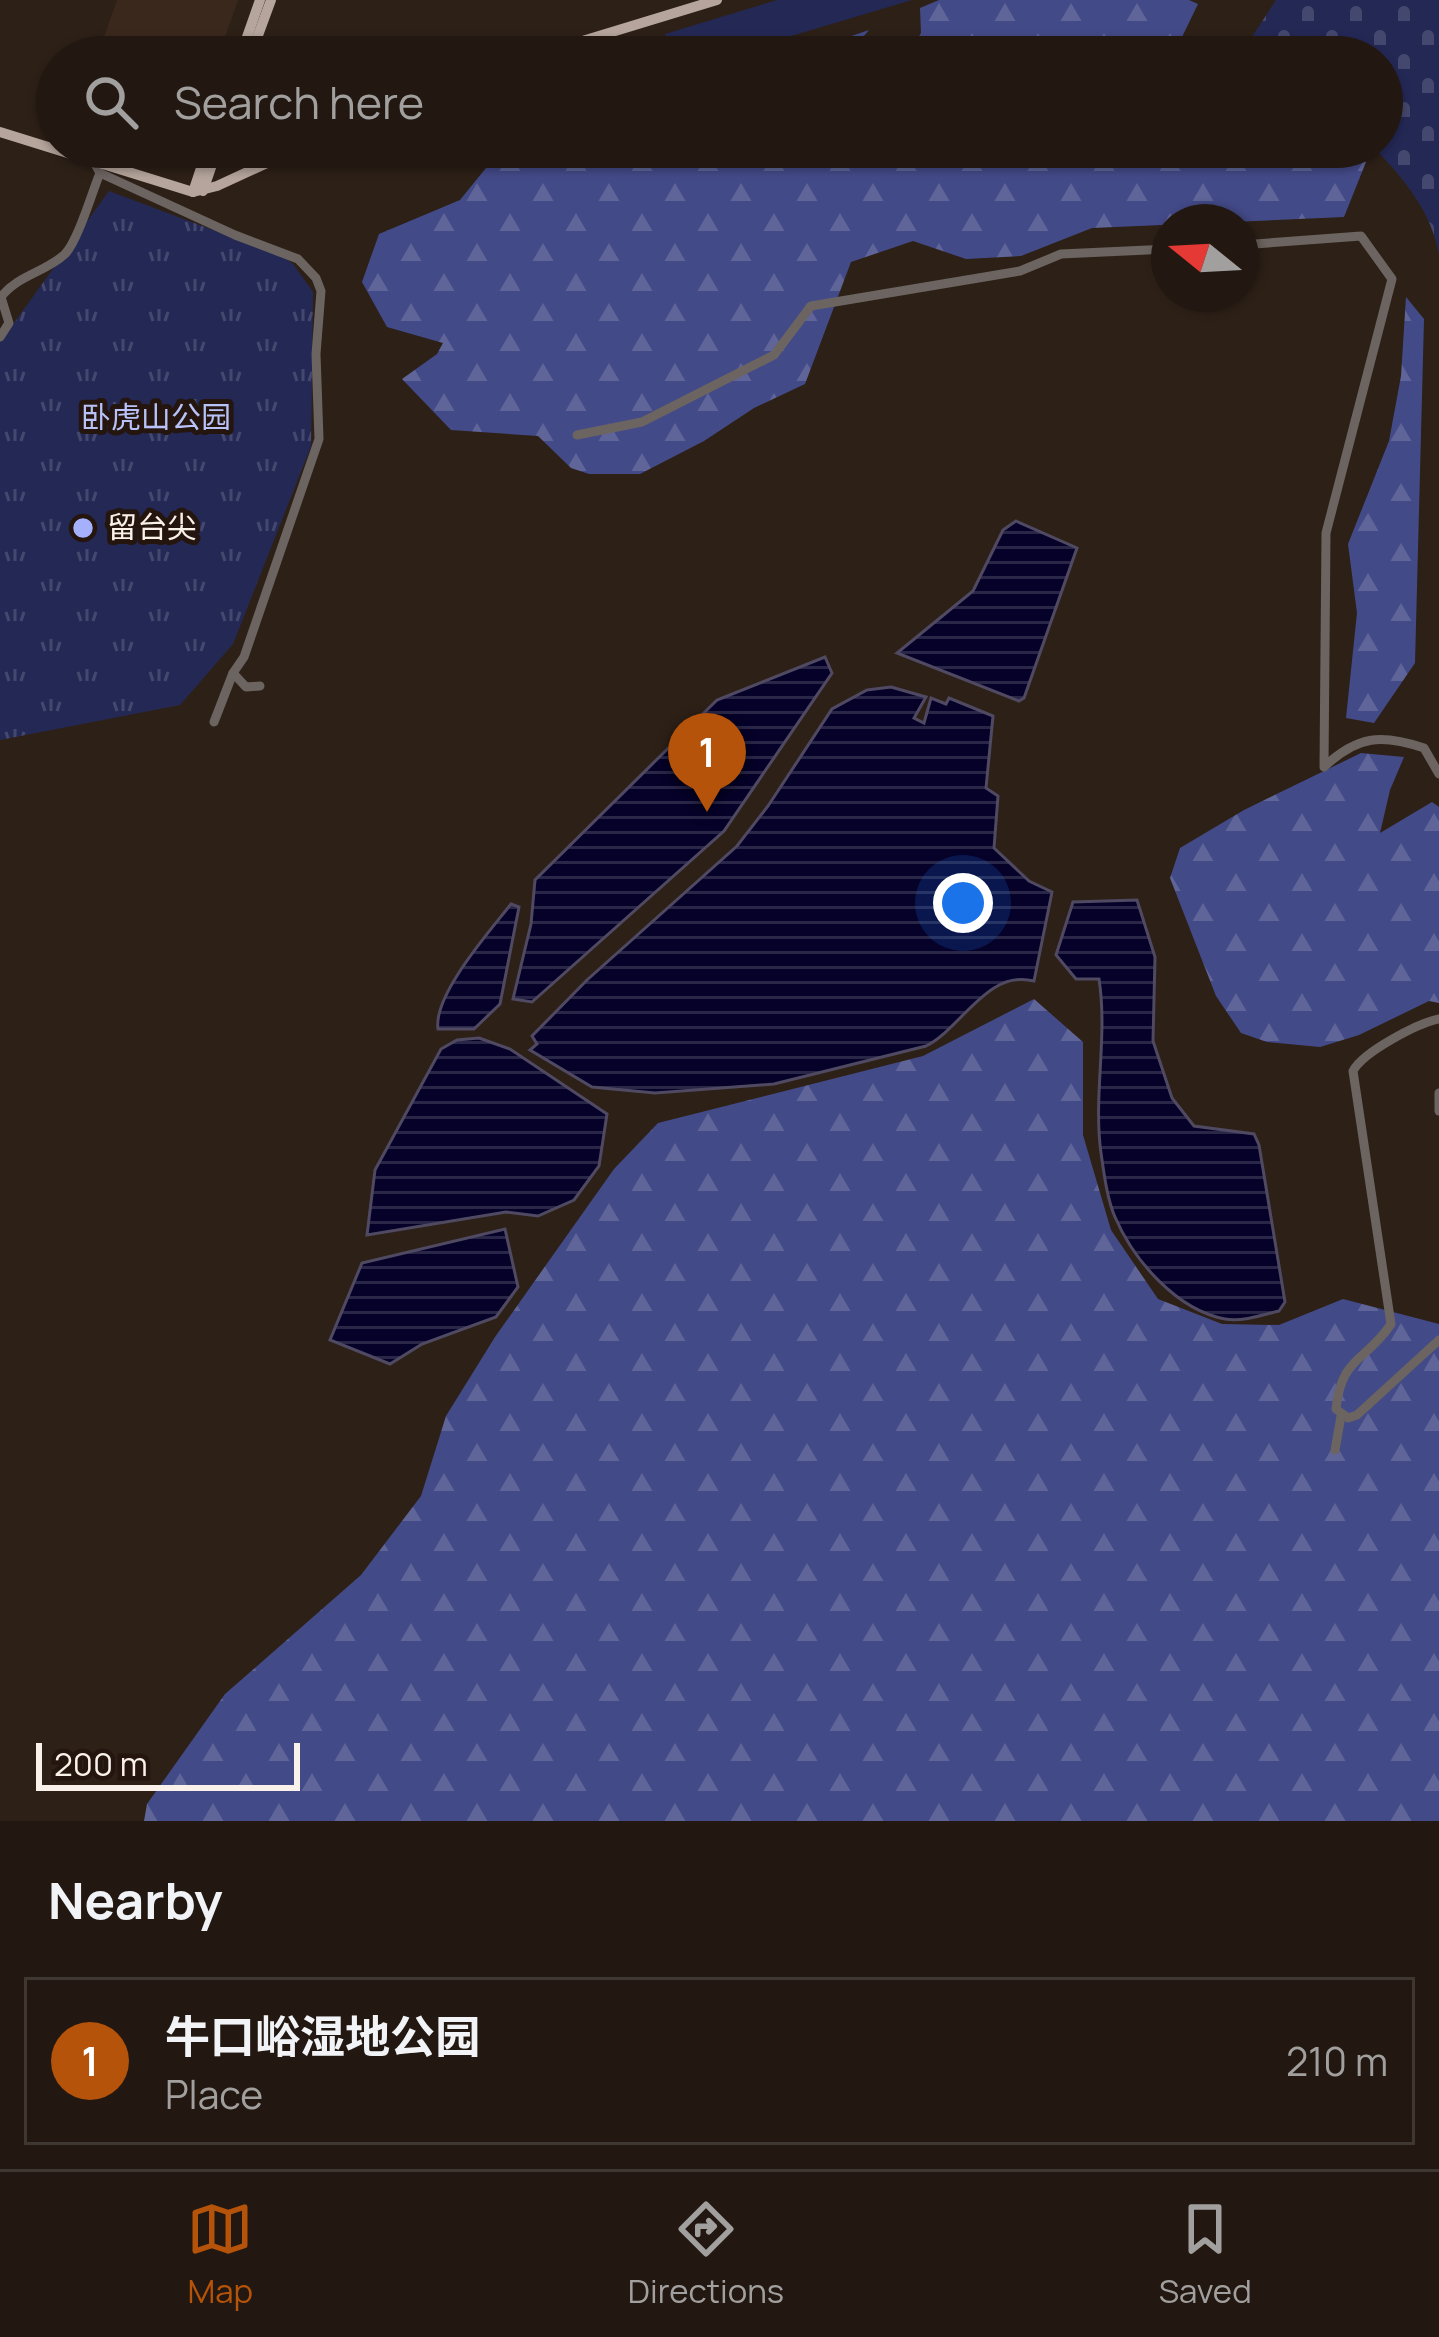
<!DOCTYPE html>
<html lang="en">
<head>
<meta charset="utf-8">
<style>
	body { margin:0; font-family:Manrope,"Noto Sans SC",sans-serif; background:#2a211a; color:#f1f3f6 }
	.compass { position:absolute; left:1151px; top:204px; width:108px; height:108px; border-radius:50%; background:#221811; box-shadow:0 3px 9px #0004; rotate:288deg }
	.scale { position:absolute; left:36px; bottom:30px; width:264px; box-sizing:border-box; padding-left:12px; border:6px solid #fbf1eb; border-top:0; font-size:33px; line-height:42px; white-space:nowrap; color:#fbf1eb; -webkit-text-stroke:9px #24160e; paint-order:stroke }
	.you { position:absolute; left:963px; top:903px; width:42px; height:42px; margin:-30px; border:9px solid #fff; border-radius:50%; background:#1a73e8; box-shadow:0 0 0 18px #1a73e833 }
	.badge { display:grid; place-items:center; width:78px; height:78px; border-radius:50%; background:#b45309; color:#fff; font-size:39px; font-weight:700 }
	.pin { position:absolute; translate:-50% -99px; filter:drop-shadow(0 3px 6px #0008) }
	.pin::after { content:''; position:absolute; top:63px; width:42px; height:36px; background:inherit; clip-path:polygon(0 0,100% 0,50% 100%) }
	.list { margin:0; padding:0; list-style:none }
	h2 { display:flex; justify-content:space-between; align-items:center; height:156px; margin:0; padding:0 48px; font-size:51px }
	h2 small { font-size:39px; font-weight:400; color:#a2a09f }
	.list li { display:grid; grid-template-columns:78px 1fr auto; gap:36px; align-items:center; box-sizing:border-box; height:168px; margin:0 24px 24px; padding:0 24px; border:3px solid #3f3731; border-radius:0px }
	.list b { display:block; font-size:45px; white-space:nowrap }
	.list p { margin:0; font-size:39px; white-space:nowrap; color:#a2a09f }
	.list em { font-size:39px; font-style:normal; color:#a2a09f }
	.icon { flex:none; width:66px; height:66px; fill:none; stroke:currentColor; stroke-width:2; stroke-linecap:round; stroke-linejoin:round }
	.map { position:relative; flex:none; width:1439px; height:1821px; overflow:hidden }
	.search { position:absolute; background:#221811; box-shadow:0 3px 9px #0004; left:36px; right:36px; top:36px; height:132px; display:flex; align-items:center; gap:30px; box-sizing:border-box; padding:0 42px; border-radius:66px; color:#a2a09f; font-size:45px }
	.sheet { height:348px; background:#221811 }
	nav { display:flex; justify-content:space-around; align-items:center; box-sizing:border-box; height:168px; border-top:3px solid #3f3731; background:#221811; font-size:33px; color:#a2a09f }
	nav a { display:grid; justify-items:center; gap:6px }
	nav .on { color:#b45309 }
	.map>svg:first-child { display:block }
</style>
</head>
<body>
<div class="map">
<svg width="1439" height="1821" viewBox="0 0 1439 1821">
	<defs>
		<pattern id="forest-firs" width="22" height="20" patternUnits="userSpaceOnUse" patternTransform="scale(3)"><rect width="22" height="20" fill="#434a88"/><path d="M5 1l3.5 6h-7zM16 11l3.5 6h-7z" fill="#5f6599"/></pattern>
		<pattern id="cemetery-stones" width="16" height="16" patternUnits="userSpaceOnUse" patternTransform="scale(3)"><rect width="16" height="16" fill="#242855"/><path d="M2 7V4a2 2 0 0 1 4 0v3zM10 15v-3a2 2 0 0 1 4 0v3z" fill="#45486e"/></pattern>
		<pattern id="park-tufts" width="24" height="20" patternUnits="userSpaceOnUse" patternTransform="scale(3)"><rect width="24" height="20" fill="#242855"/><path d="M3 7l-1-3M5 7V3M7 7l1-3M15 17l-1-3M17 17v-4M19 17l1-3" fill="none" stroke="#45486e"/></pattern>
		<pattern id="water-rules" width="6" height="5" patternUnits="userSpaceOnUse" patternTransform="scale(3)"><rect width="6" height="5" fill="#050128"/><path d="M0 2.5h6" fill="none" stroke="#2a2647"/></pattern>
	</defs>
	<rect width="100%" height="100%" fill="#2d2017"/>
	<path fill="#3b281c" d="M117,0H238L218,57H97Z"/>
	<path fill="#242855" d="M777,0H912L721,57H667L665,34Z"/>
	<g fill="url(#forest-firs)">
		<path d="M939,0H1189L1198,4L1181,39L1192,57H906L921,33L920,8Z"/>
		<path d="M869,30L846,57H790Z"/>
		<path d="M491,147H1348L1366,162L1344,217L1092,228L1021,256L966,259L913,241L851,262L805,384L754,408L704,441L640,474H589L571,468L538,436L451,430L402,379L437,354L443,343L387,327L362,282L379,234L460,200L486,168Z"/>
		<path d="M1406,297L1424,319L1415,663L1374,723L1346,718L1357,613L1348,544L1389,441L1401,376Z"/>
		<path d="M1361,753L1404,757L1390,790L1380,833L1432,802L1439,807V1003L1429,1001L1359,1035L1320,1047L1267,1042L1241,1033L1216,996L1170,878L1180,848L1244,810Z"/>
		<path d="M1034,999L1083,1042V1135L1111,1230L1158,1299L1222,1324L1279,1325L1343,1299L1439,1324V1821H144L147,1804L225,1694L361,1575L421,1496L446,1416L495,1337L614,1169L658,1123L923,1056Z"/>
	</g>
	<path fill="url(#cemetery-stones)" d="M1276,0H1439V255C1432,212 1403,177 1373,147H1382V57H1275L1252,37Z"/>
	<path fill="url(#park-tufts)" d="M109,191L282,256L293,264L313,292L311,446L233,644L180,705L0,740V335L14,323Z"/>
	<g fill="url(#water-rules)" stroke="#4f4962" stroke-width="3">
		<path d="M1016,521L1077,548L1024,698L1019,701L897,653L973,591L1003,530Z"/>
		<path d="M825,657L832,673L724,831L532,1002L513,999L531,924L535,880L717,700Z"/>
		<path d="M891,687L926,697L914,718L924,723L931,698L946,704L949,698L993,716L986,788L998,796L994,848L1029,881L1052,892L1034,981C987,969 962,1028 926,1046L774,1084L655,1093L592,1087L530,1050L537,1044L532,1036L587,980L737,846L768,806L832,709L867,690Z"/>
		<path d="M1137,900L1155,957L1153,1041L1172,1098L1194,1126L1254,1134L1259,1145L1285,1302L1279,1311C1263,1315 1242,1322 1225,1319C1177,1310 1134,1261 1115,1217C1107,1199 1104,1173 1101,1153C1093,1095 1108,1037 1099,979H1076L1056,955L1073,902Z"/>
		<path d="M511,904L519,907L500,1004L474,1029H438C433,995 490,931 511,904Z"/>
		<path d="M479,1038L510,1049L607,1114L599,1166L574,1200L538,1216L506,1212L367,1235L375,1170L441,1049L457,1040Z"/>
		<path d="M505,1229L518,1287L496,1317L422,1344L390,1364L330,1340L362,1263Z"/>
	</g>
	<g fill="none" stroke-linecap="round" stroke-linejoin="round">
		<g stroke="#6c6460" stroke-width="9">
			<path d="M94,162L100,173L235,235L298,259L316,278L321,291L316,354L319,439L244,657L233,673L214,722"/>
			<path d="M1241,245L1361,236L1392,279L1326,533L1324,767C1358,735 1382,734 1424,748L1439,774"/>
			<path d="M0,337L9,323L1,297C18,275 46,272 65,254C78,241 92,192 100,173"/>
			<path d="M577,435L642,422L774,355L811,306L1020,271L1061,254L1169,249"/>
			<path d="M233,673L246,687L260,686"/>
			<path d="M1439,1019C1418,1023 1363,1052 1353,1071L1391,1324C1367,1361 1341,1356 1336,1409L1348,1418L1357,1415L1439,1340"/>
			<path d="M1439,1093V1111"/>
			<path d="M1335,1450L1341,1416"/>
		</g>
		<g stroke="#b5a59c" stroke-width="10">
			<path d="M240,57L260,0"/>
			<path d="M250,57L271,0"/>
			<path d="M512,57L534,50"/>
			<path d="M530,57L717,0"/>
			<path d="M0,132L193,192L217,186L302,147"/>
			<path d="M226,147L241,156L277,153"/>
			<path d="M203,191L218,147"/>
			<path d="M193,192L208,147"/>
		</g>
	</g>
	<circle fill="#a5b1fc" stroke="#24160e" stroke-width="4.5" cx="83" cy="528" r="12"/>
	<g text-anchor="middle" stroke-width="10" stroke-linejoin="round" paint-order="stroke">
		<g font-size="30" fill="#b8c2f9" stroke="#24160e">
			<text x="156" y="428">卧虎山公园</text>
		</g>
		<g font-size="30" fill="#fbf1eb" stroke="#24160e" text-anchor="start">
			<text x="107" y="538">留台尖</text>
		</g>
	</g>
</svg>
<svg class="compass" viewBox="-18 -18 36 36"><path d="M0-13l5 13h-10z" fill="#e53935"/><path d="M0 13l5-13h-10z" fill="#a2a09f"/></svg>
<div class="scale">200 m</div>
<div class="you"></div>
<div class="pin badge" style="left:707px;top:812px">1</div>
<div class="search"><svg class="icon" aria-label="search" viewBox="0 0 24 24"><circle cx="10" cy="10" r="6"/><path d="M15 15l6 6"/></svg>Search here</div>
</div>
<section class="sheet">
<h2>Nearby<small></small></h2>
<ul class="list">
<li><span class="badge">1</span><div><b>牛口峪湿地公园</b><p>Place</p></div><em>210 m</em></li>
</ul>
</section>
<nav>
<a class="on"><svg class="icon" aria-label="map" viewBox="0 0 24 24"><path d="M3 6l6-2 6 2 6-2v14l-6 2-6-2-6 2zM9 4v14M15 6v14"/></svg>Map</a>
<a><svg class="icon" aria-label="directions" viewBox="0 0 24 24"><path d="M12 3l9 9-9 9-9-9zM9 14v-3h6M13 9l2 2-2 2"/></svg>Directions</a>
<a><svg class="icon" aria-label="saved" viewBox="0 0 24 24"><path d="M7 4h10v16l-5-4-5 4z"/></svg>Saved</a>
</nav>
</body>
</html>
